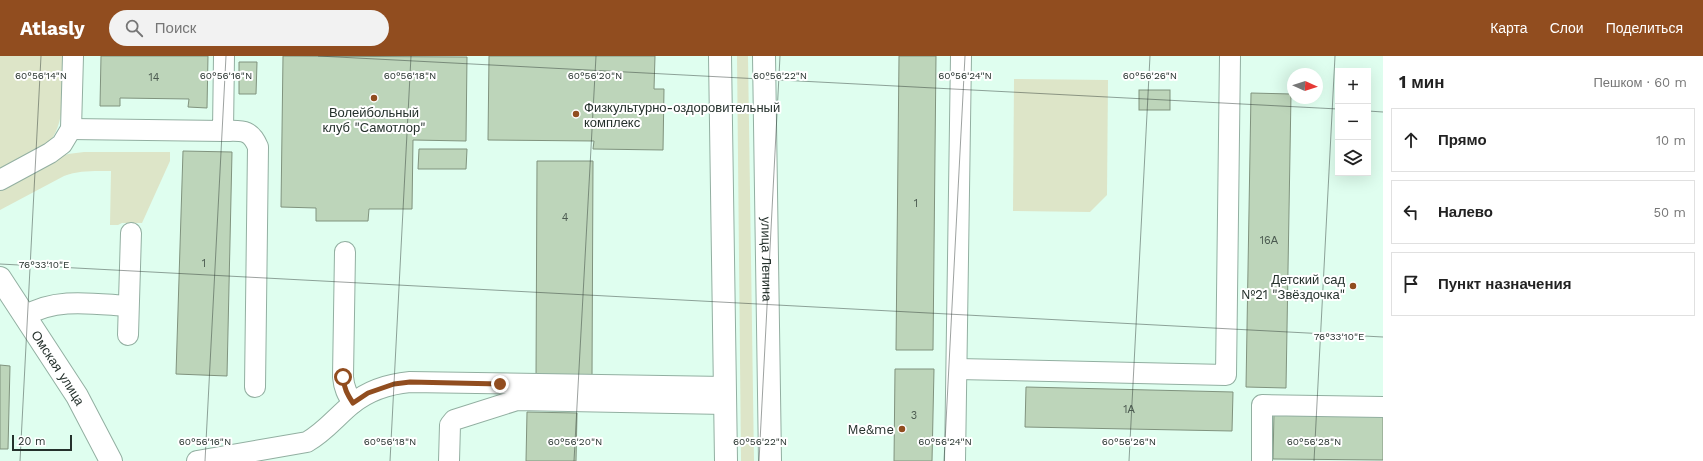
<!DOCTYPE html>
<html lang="ru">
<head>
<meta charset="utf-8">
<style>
	body { margin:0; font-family:"Work Sans",sans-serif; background:#f2f2f2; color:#222 }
	.controls { position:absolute; right:12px; top:12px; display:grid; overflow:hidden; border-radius:0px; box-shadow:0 4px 16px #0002 }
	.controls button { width:36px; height:36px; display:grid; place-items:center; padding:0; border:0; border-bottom:1px solid #e0e0e0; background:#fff; color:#222; font:20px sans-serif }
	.compass { position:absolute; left:1287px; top:12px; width:36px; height:36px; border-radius:50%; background:#fff; box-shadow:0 4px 16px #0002; rotate:93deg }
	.scale { position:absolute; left:12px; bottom:10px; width:60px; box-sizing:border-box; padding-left:4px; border:2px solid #25312c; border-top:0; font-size:11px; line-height:14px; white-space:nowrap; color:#25312c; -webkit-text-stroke:3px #fff; paint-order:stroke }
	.stop { position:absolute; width:12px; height:12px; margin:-9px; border:3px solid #914d1f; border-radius:50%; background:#fff }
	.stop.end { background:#914d1f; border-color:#fff; box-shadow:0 1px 4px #0008 }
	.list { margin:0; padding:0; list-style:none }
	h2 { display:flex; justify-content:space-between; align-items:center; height:52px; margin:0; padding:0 16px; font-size:17px }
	h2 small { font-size:13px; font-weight:400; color:#767676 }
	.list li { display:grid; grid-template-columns:26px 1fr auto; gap:12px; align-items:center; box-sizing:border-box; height:64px; margin:0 8px 8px; padding:0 8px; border:1px solid #e0e0e0; border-radius:0px }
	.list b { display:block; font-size:15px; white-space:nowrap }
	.list em { font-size:13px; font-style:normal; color:#767676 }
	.icon { flex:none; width:22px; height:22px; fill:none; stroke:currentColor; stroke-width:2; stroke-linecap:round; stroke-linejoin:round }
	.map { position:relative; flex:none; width:1383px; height:405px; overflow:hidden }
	header { display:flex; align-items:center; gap:24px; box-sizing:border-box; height:56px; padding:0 20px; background:#914d1f; color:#fff }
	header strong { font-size:19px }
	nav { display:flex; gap:22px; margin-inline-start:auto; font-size:14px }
	.search { width:280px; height:36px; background:#f2f2f2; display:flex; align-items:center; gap:10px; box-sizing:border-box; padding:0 14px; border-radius:22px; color:#767676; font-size:15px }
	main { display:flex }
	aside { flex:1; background:#fff }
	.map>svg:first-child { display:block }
</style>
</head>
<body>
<header>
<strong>Atlasly</strong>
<div class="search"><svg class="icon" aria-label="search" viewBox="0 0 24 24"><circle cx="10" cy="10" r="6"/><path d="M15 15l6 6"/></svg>Поиск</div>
<nav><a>Карта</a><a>Слои</a><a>Поделиться</a></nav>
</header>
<main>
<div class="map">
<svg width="1383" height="405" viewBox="0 0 1383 405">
	<rect width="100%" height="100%" fill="#dffeef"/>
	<g fill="#dde5c8">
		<path d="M0,0H64C64,24 66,64 51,84C45,93 11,108 0,113Z"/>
		<path d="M737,0H748L754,405H741Z"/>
		<path d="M1014,23L1108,24L1107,139L1090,156L1013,155Z"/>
		<path d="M84,96H170V105L142,167H122L118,169H110L111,115C95,115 80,114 64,120L0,154V133L56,102L68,98Z"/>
	</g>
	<g fill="#bdd5ba" stroke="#80937e">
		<path d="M101,0H208L207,52L188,51L189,43L120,42V50H100Z"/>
		<path d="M283,0L467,1L466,85L413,84L412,153H369L368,165H316V152L281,151Z"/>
		<path d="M489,0H655L654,33H664L663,94L593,93L594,85L488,84Z"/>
		<path d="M899,0H936L933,294H896Z"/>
		<path d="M239,6H257L256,38H239Z"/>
		<rect x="1139" y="34" width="31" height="20"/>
		<path d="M1251,37L1291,38L1286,332L1246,331Z"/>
		<path d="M419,93H467L466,113H418Z"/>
		<path d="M183,95L232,96L227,320L176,318Z"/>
		<path d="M537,105H593L592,322H536Z"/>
		<path d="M0,309L10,310L8,393H0Z"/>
		<path d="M895,313H934L932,405H894Z"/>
		<path d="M1026,331L1233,336L1232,375L1025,371Z"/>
		<path d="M527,356L577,357L576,405H526Z"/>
		<path d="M1274,356L1383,358V404L1273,403Z"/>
	</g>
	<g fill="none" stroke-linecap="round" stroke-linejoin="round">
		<defs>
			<g id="minor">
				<path d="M71,73L223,75L224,0"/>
				<path d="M223,75C241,75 250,72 258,91L255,331"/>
				<path d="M0,124L50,97L62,88L71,73L73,0"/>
				<path d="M345,196L343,321C344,332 347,338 353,347"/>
				<path d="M25,260C56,241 94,248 128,250"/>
				<path d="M128,279L131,177"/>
				<path d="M957,313L1226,319L1230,0"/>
				<path d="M197,405L307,386C325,376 337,360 352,348C369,334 389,328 410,326L725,331"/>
				<path d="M449,405L450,369L454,364L517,344L725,348"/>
				<path d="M955,405L961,0"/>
				<path d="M1262,405V349L1383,351"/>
			</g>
			<g id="major">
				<path d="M720,0L726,405"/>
				<path id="s1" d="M764,0L770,405"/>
				<path id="s2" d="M0,222L77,340L111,405"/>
			</g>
		</defs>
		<use href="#minor" stroke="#92afa1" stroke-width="22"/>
		<use href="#major" stroke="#92afa1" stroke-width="24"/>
		<use href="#minor" stroke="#fff" stroke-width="20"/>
		<use href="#major" stroke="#fff" stroke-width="22"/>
	</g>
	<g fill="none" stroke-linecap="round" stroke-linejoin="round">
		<path stroke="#914d1f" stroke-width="5" d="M343,321C344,332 347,338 353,347L368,337L394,328L410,326L500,328"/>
	</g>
	<path fill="none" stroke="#25312c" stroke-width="1" stroke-opacity="0.45" d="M318,0L1338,53M1368,55L1383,56M0,208L1383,281M20,405L41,0M205,405L226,0M390,405L411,0M574,405L596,0M759,405L780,0M944,405L965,0M1129,405L1150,0M1314,405L1335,0"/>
	<g fill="#914d1f" stroke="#fff" stroke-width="1.5">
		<circle cx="374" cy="42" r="4"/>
		<circle cx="576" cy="58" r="4"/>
		<circle cx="1353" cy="230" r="4"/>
		<circle cx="902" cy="373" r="4"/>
	</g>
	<g text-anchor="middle" stroke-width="4" stroke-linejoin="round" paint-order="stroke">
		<g font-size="11" fill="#4b5a50">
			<text x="154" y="25">14</text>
			<text x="916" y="151">1</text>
			<text x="565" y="165">4</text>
			<text x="1269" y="188">16А</text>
			<text x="204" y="211">1</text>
			<text x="1129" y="357">1А</text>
			<text x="914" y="363">3</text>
		</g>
		<g font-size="13" fill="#25312c" stroke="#fff" text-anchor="end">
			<text x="584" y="56" text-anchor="start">Физкультурно-оздоровительный<tspan x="584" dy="15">комплекс</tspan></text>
			<text x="374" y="61" text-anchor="middle">Волейбольный<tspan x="374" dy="15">клуб "Самотлор"</tspan></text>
			<text x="1345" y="228">Детский сад<tspan x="1345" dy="15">№21 "Звёздочка"</tspan></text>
			<text x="894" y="378">Me&amp;me</text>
		</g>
		<g font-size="13" fill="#25312c" stroke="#fff">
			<text dy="5" stroke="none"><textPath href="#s1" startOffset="203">улица Ленина</textPath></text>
			<text dy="5" stroke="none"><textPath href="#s2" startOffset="107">Омская улица</textPath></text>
		</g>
	</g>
	<g font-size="10" text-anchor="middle" fill="#25312c" stroke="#fff" stroke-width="4" stroke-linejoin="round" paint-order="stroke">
		<text x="41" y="23">60°56'14"N</text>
		<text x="226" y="23">60°56'16"N</text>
		<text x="410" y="23">60°56'18"N</text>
		<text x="595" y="23">60°56'20"N</text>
		<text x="780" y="23">60°56'22"N</text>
		<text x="965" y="23">60°56'24"N</text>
		<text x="1150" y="23">60°56'26"N</text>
		<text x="44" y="212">76°33'10"E</text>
		<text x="1339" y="284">76°33'10"E</text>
		<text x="205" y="389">60°56'16"N</text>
		<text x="390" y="389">60°56'18"N</text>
		<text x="575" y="389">60°56'20"N</text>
		<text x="760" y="389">60°56'22"N</text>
		<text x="945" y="389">60°56'24"N</text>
		<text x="1129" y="389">60°56'26"N</text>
		<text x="1314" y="389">60°56'28"N</text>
	</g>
</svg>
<div class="controls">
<button>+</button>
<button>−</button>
<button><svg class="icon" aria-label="layers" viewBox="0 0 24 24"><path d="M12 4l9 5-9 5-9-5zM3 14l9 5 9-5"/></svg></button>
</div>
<svg class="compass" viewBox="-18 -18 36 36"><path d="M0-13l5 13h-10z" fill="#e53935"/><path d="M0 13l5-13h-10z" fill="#767676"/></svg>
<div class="scale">20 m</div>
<div class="stop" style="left:343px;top:321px"></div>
<div class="stop end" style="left:500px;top:328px"></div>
</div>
<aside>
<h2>1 мин<small>Пешком · 60 m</small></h2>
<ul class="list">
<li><svg class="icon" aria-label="ahead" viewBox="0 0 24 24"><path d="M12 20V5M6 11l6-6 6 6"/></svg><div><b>Прямо</b></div><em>10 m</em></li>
<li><svg class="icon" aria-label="left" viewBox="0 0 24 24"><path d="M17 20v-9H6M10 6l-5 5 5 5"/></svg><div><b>Налево</b></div><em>50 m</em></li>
<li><svg class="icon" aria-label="arrive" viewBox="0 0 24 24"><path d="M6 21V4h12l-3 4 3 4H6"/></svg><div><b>Пункт назначения</b></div></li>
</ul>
</aside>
</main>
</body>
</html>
